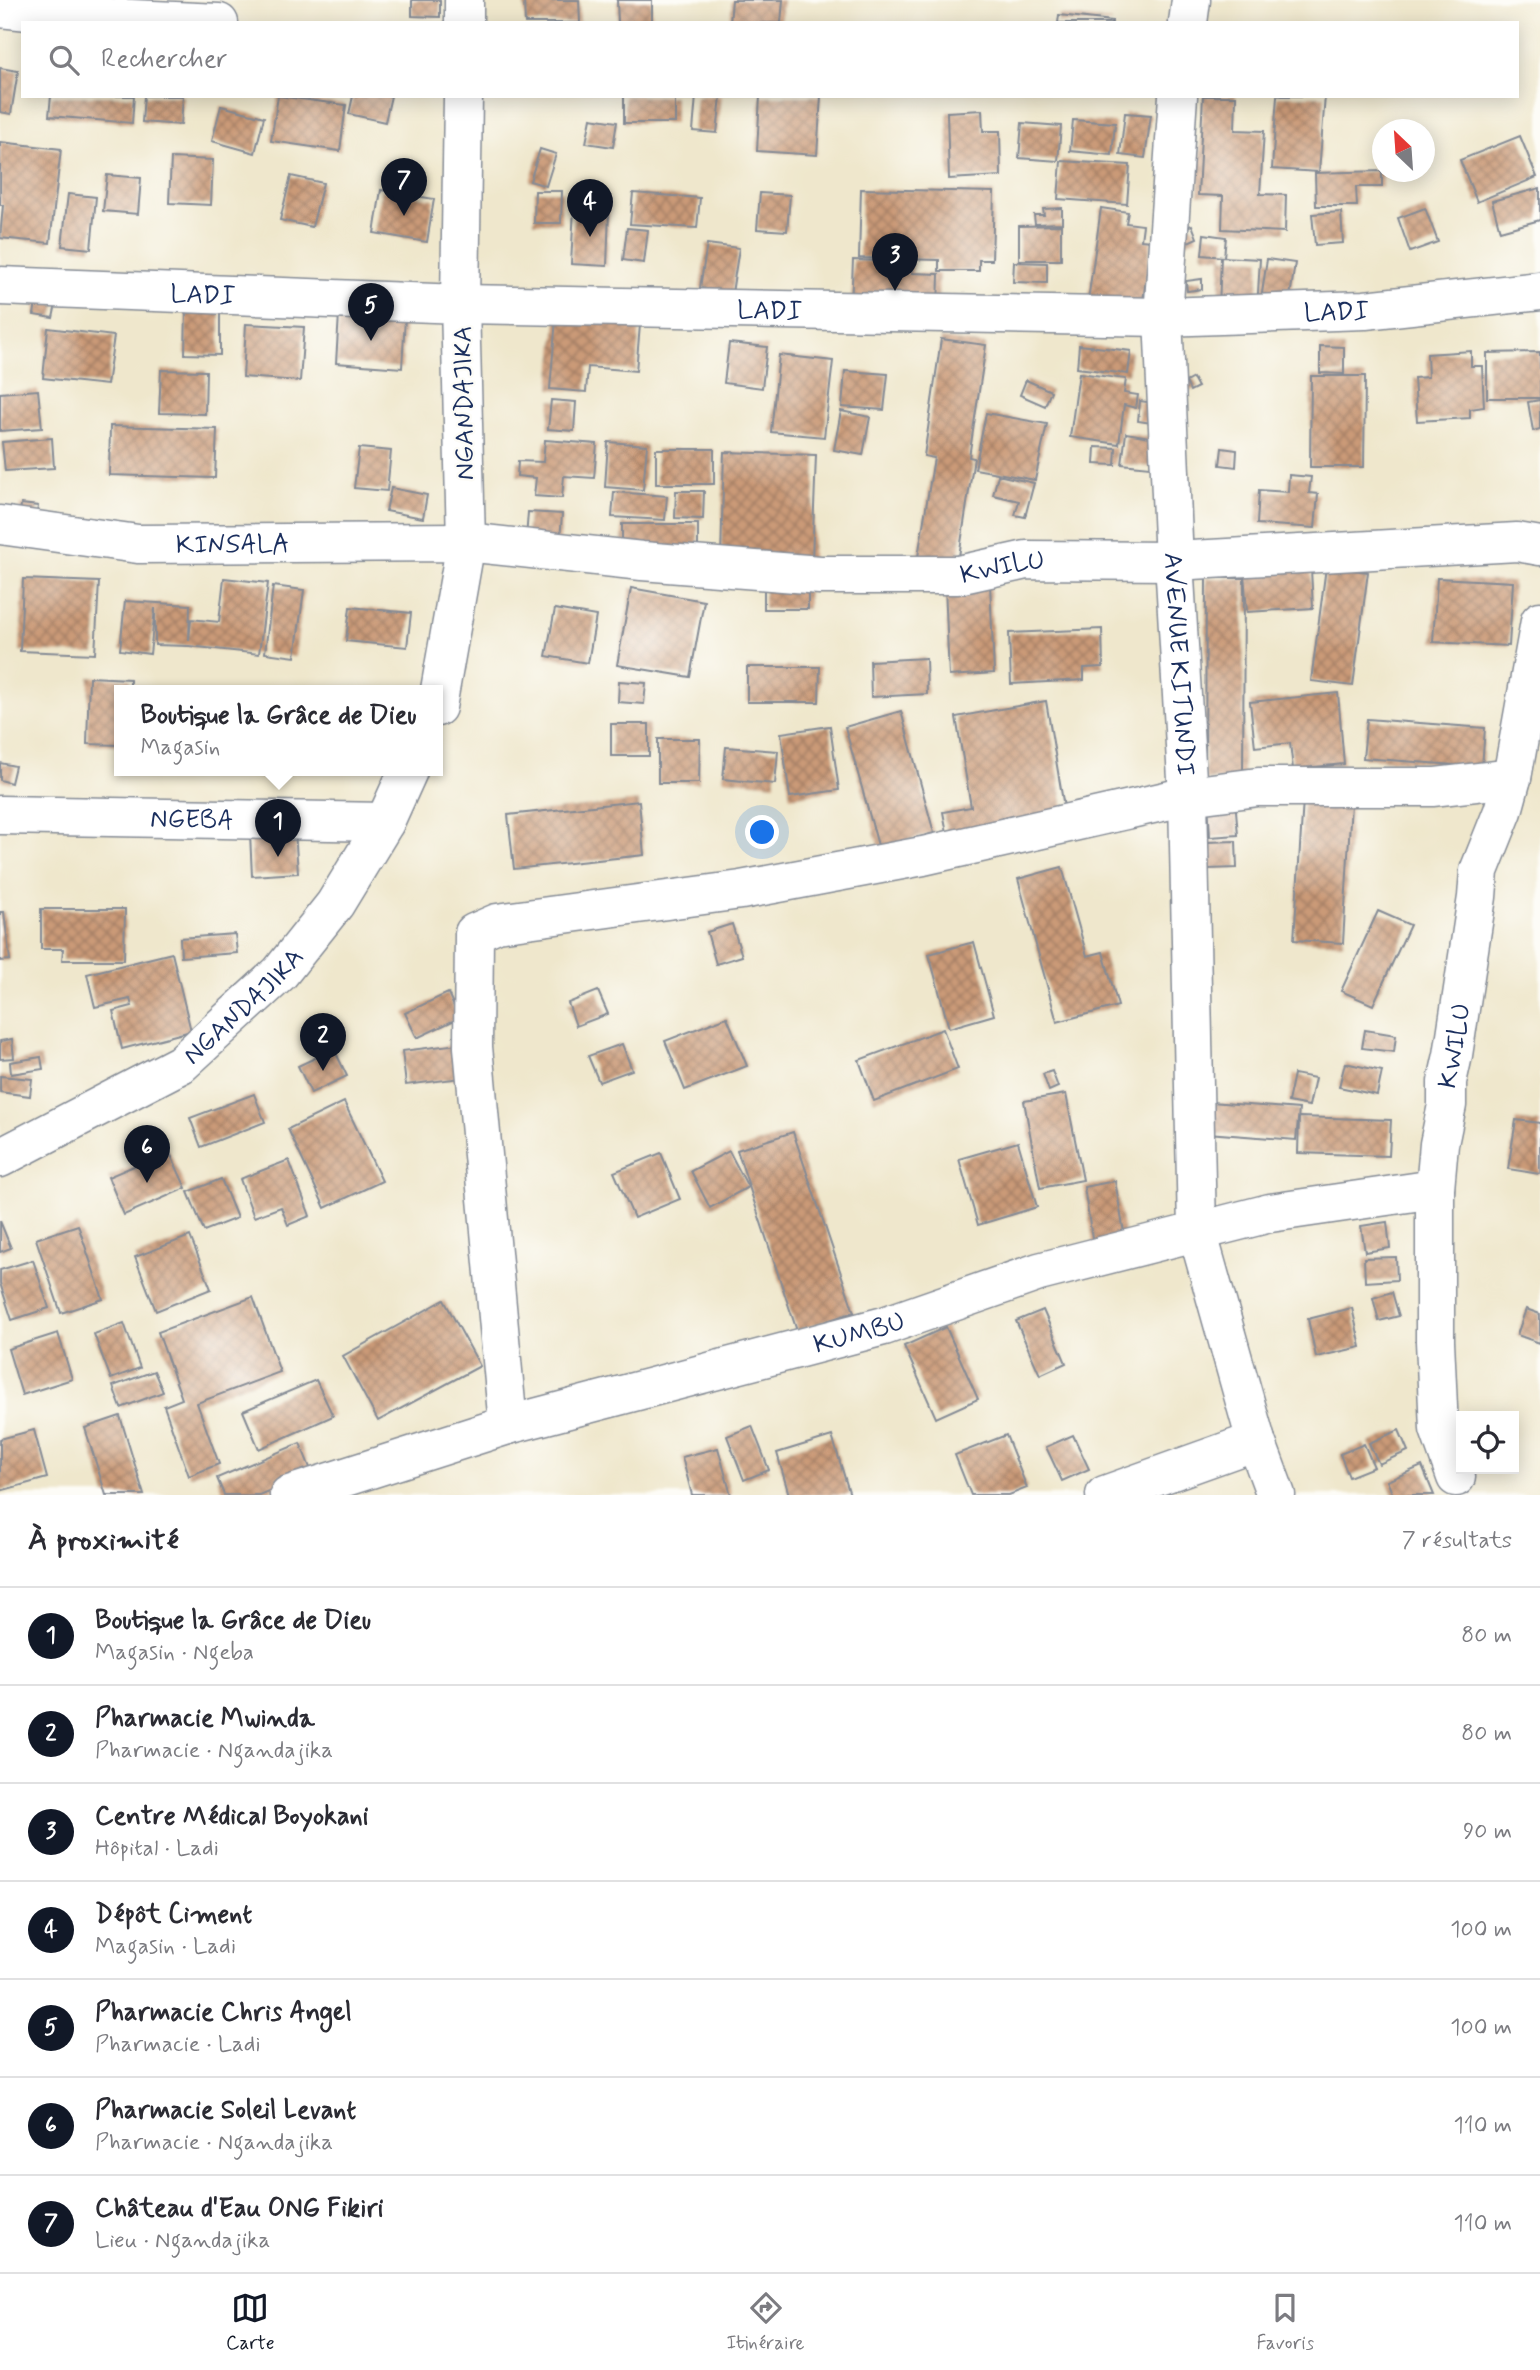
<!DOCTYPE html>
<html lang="fr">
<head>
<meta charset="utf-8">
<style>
	body { margin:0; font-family:Mynerve,sans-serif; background:#f2f2f3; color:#2b2b33 }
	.controls { position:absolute; right:21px; bottom:21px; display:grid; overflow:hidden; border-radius:0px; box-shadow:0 4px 18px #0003 }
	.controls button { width:63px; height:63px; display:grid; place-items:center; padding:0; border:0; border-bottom:2px solid #e1e1e2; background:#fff; color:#2b2b33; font:35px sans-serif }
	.compass { position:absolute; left:1372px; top:119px; width:63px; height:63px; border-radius:50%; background:#fff; box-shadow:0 4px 18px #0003; rotate:335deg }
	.you { position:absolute; left:763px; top:833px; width:24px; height:24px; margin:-18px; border:5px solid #fff; border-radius:50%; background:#1a73e8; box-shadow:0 0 0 10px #1a73e833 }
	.badge { display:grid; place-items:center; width:46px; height:46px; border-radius:50%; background:#111827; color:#fff; font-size:23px; font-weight:700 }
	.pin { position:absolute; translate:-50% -58px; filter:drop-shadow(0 2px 4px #0008) }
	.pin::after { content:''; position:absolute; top:37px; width:24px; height:21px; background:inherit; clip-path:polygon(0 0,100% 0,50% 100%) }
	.popup { position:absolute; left:114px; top:685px; width:329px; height:91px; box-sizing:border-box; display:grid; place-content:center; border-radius:0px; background:#fff; filter:drop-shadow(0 2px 5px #0005); font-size:23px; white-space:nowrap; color:#7c7c81 }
	.popup b { font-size:26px; color:#2b2b33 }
	.popup::after { content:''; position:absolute; left:50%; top:100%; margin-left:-14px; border:14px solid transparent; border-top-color:#fff }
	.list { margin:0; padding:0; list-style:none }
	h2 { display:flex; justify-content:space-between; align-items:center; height:91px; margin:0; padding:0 28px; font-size:30px }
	h2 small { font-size:23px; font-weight:400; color:#7c7c81 }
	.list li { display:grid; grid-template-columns:46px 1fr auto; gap:21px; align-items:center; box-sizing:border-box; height:98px; padding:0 28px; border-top:2px solid #e1e1e2 }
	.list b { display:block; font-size:26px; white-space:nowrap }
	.list p { margin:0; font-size:23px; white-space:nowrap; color:#7c7c81 }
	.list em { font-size:23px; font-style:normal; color:#7c7c81 }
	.icon { flex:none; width:38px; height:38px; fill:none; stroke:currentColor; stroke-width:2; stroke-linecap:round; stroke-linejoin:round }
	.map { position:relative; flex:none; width:1540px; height:1495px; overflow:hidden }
	.search { position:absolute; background:#fff; box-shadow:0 4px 18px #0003; left:21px; right:21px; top:21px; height:77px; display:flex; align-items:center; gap:18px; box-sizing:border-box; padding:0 24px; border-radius:0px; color:#7c7c81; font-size:26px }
	.sheet { height:777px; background:#fff }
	nav { display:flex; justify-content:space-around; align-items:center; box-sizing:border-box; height:98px; border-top:2px solid #e1e1e2; background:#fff; font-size:19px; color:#7c7c81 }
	nav a { display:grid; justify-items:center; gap:4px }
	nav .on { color:#111827 }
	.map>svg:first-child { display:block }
</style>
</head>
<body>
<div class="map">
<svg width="1540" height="1495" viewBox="0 0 1540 1495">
	<defs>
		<pattern id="building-cross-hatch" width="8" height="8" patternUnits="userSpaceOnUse" patternTransform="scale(1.75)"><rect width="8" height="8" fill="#ca9a77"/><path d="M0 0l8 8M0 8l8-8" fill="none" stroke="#a37e65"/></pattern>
	</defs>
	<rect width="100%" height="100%" fill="#fdfcf7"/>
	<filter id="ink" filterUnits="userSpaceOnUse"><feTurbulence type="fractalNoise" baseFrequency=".0143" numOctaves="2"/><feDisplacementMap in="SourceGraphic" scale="14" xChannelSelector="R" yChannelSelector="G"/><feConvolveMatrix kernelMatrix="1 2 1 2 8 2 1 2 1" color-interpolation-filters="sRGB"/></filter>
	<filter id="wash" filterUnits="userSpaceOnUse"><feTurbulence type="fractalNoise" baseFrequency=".00686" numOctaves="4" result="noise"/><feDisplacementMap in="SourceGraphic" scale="28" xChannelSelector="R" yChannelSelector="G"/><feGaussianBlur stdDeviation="1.57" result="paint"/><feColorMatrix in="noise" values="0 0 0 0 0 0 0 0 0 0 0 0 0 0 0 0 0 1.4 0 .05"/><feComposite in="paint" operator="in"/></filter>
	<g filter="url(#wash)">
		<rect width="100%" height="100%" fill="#efe7cc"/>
		<g id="blocks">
			<g fill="url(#building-cross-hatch)">
				<path d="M412,0H440V17L412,16Z"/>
				<path d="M524,0H579L580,23H525Z"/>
				<path d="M617,0H652V23H618Z"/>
				<path d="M732,0H783L781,23H730Z"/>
				<path d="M1059,15L1112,21V23H1058Z"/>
				<path d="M0,68L18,71L11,114L0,112Z"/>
				<path d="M51,96H134L132,123L49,116Z"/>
				<path d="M144,96H183L181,125L142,122Z"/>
				<path d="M278,96L346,105L340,151L271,141Z"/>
				<path d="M353,96H391L385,122L349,114Z"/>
				<rect x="624" y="96" width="51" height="27"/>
				<path d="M696,96H721L717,133L693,131Z"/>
				<path d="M760,96H821L817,155L757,151Z"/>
				<path d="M1203,96H1236L1235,130L1264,131L1260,194L1286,195L1285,232L1222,229L1223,196L1198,195Z"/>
				<path d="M1277,96H1325L1319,172L1272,169Z"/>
				<path d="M221,106L264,117L255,153L212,141Z"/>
				<path d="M982,110L983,131H1000L1001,176L949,179L947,112Z"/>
				<path d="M1125,113L1151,115L1145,158L1120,155Z"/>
				<path d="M591,118L617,122L613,147L586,143Z"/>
				<path d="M1073,120L1115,123L1112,155L1070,151Z"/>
				<path d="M1022,123L1061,126L1058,161L1019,158Z"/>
				<path d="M1520,136L1537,177L1477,202L1460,160Z"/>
				<path d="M0,142L61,149L50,243L0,238L3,205H0Z"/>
				<path d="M540,149L556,154L546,186L530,181Z"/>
				<path d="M171,158L213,160L211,205L169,203Z"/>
				<path d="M1061,161L1130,165L1127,204L1058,199Z"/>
				<path d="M1382,171V187H1356L1357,206H1316L1315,173Z"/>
				<path d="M107,175L141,178L138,214L103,211Z"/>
				<path d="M291,176L323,183L312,227L280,220Z"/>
				<path d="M1540,188V220L1500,231L1492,201Z"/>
				<path d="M861,189L994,192L992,260H979V271H939V260L859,258Z"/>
				<path d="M381,190L434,199L427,242L374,233Z"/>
				<path d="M535,191H562L561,223H534Z"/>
				<path d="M633,193L700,198L697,228L630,224Z"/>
				<path d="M760,193L790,195L787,231L757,229Z"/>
				<path d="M68,194L96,197L91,249L62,246Z"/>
				<path d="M574,208L609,210L607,266L571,264Z"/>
				<path d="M1062,208V223L1035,224L1034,215H1044L1043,209Z"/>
				<path d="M1101,208L1128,212L1126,223L1143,225L1141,240L1151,241L1141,316L1087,308Z"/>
				<path d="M1425,208L1438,242L1410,252L1398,218Z"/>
				<path d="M1341,212L1343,243L1315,245L1312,214Z"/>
				<path d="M1061,225V260H1019V226Z"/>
				<path d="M1192,225L1197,238L1186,243L1181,229Z"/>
				<path d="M627,228L648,230L644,263L623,260Z"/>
				<path d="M1204,234L1226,237L1224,257L1202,255Z"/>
				<path d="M707,244L739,248L732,293L700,288Z"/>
				<path d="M1221,257L1260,259L1257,310L1219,308Z"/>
				<path d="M1267,259L1295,263L1289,304L1261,300Z"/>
				<path d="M853,260L913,262L912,273L939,274L938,310L851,308Z"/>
				<path d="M1014,262L1047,263V283L1013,282Z"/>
				<path d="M1202,279V289L1187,291L1186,281Z"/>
				<path d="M36,302L56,304L53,318L34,315Z"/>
				<path d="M186,312H220V355L185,354Z"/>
				<path d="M339,314L405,318L402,368L336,363Z"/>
				<path d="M556,319L640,325L636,371L588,367L586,392L550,389Z"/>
				<path d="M246,324L304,327L300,381L243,377Z"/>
				<path d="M48,328L114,336L107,385L43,378Z"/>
				<path d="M941,339L986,345L969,457L974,458L958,563L918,557L934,458L924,456Z"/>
				<path d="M729,343L767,347L762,388L724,383Z"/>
				<path d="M1079,345L1131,351L1128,374L1077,368Z"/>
				<path d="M1320,346L1344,347V374L1320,373Z"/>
				<path d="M1471,351V366H1482L1484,407L1470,409V418L1417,421L1414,378L1428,377L1427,354Z"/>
				<path d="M1540,352V398H1487V353Z"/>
				<path d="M779,355L833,361L824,437L771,432Z"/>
				<path d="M161,370L206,371L205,414L159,413Z"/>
				<path d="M845,371L888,374L884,410L842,407Z"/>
				<path d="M1079,373L1126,379L1124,393L1138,395L1136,408L1124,405L1119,444L1070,437Z"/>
				<path d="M1311,376H1365L1364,467H1310Z"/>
				<path d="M1193,378L1198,387L1190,391L1186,382Z"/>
				<path d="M1026,380L1051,391L1045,406L1020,395Z"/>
				<path d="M38,390L42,428L0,431V393Z"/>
				<path d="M551,400L576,402L574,431L548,429Z"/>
				<path d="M1540,400V429L1533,431L1528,402Z"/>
				<path d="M1140,401L1154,403L1152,423L1138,421Z"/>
				<path d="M841,411L870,417L863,455L834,450Z"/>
				<path d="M986,413L1047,424L1035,480L975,469Z"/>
				<path d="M110,426L217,429L215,478L109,475Z"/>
				<path d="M1126,433L1162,439L1159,468L1122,464Z"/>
				<path d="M52,438L54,468L5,471L2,442Z"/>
				<path d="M545,440L597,444L594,478L564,476L562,498L534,496L536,478L517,476L518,461L543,462Z"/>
				<path d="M608,442L647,445L643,490L605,487Z"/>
				<path d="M1095,447L1116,448L1115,465L1094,464Z"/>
				<path d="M359,448L391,451L387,491L354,488Z"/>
				<path d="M1222,448L1237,450L1236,467L1220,465Z"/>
				<rect x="656" y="449" width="58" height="35"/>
				<path d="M724,452L816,455L812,560L721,557Z"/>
				<path d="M998,475L1034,483L1025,517L1015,515L1019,501L993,495Z"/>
				<path d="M1289,475L1311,477L1309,493L1318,494L1315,528L1257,524L1259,490L1288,492Z"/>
				<path d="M391,488L427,495L423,518L386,511Z"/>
				<path d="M676,491H704L703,519L675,518Z"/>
				<path d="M614,492L667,496L665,520L612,517Z"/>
				<path d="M21,504L38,506L36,524L19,523Z"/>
				<path d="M528,512L562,514L560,541L526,539Z"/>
				<path d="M622,524H698V547L622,548Z"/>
				<path d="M1326,567L1368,572L1353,686L1311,681Z"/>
				<path d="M1311,569L1313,608L1247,612L1244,573Z"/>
				<path d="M224,578L268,583L259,654L189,646L155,645V608L150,654L120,650L125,601L190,605L189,640L191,619L219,622Z"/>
				<path d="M1206,578H1244L1243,780H1205Z"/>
				<path d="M1437,578L1513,582L1509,646L1433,642Z"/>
				<path d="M23,579L99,582L95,654L20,651Z"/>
				<rect x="764" y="579" width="44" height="30"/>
				<path d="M990,584L994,673L949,676L945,586Z"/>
				<path d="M273,586L304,590L295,657L265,653Z"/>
				<path d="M631,588L704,601L690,677L617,665Z"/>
				<path d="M350,607L411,613L407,647L346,641Z"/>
				<path d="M555,609L596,616L588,663L546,656Z"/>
				<path d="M1102,629L1103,667L1084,668V680L1011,684L1009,633Z"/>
				<path d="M926,658L927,694L871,697L870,661Z"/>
				<path d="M747,667H820L819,702H747Z"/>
				<path d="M89,677L130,679V691H119V745L87,744Z"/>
				<path d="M619,681L646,683L644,704L618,702Z"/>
				<path d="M1338,693L1344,764L1293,769L1290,743L1255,747L1250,702Z"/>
				<path d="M1046,701L1066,819L948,838L943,812L971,807L956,717Z"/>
				<path d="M901,711L934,833L879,849L845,727Z"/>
				<path d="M1367,719L1485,728L1482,767L1363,758Z"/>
				<rect x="611" y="724" width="38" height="32"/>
				<path d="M830,726L839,790L790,797L781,733Z"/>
				<path d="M658,739H700L699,783H658Z"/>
				<path d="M726,747L778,751L775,784L723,779Z"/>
				<path d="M0,763L15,766L11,783L0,780Z"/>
				<path d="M1235,798L1238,835L1210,837L1208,799Z"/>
				<path d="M1303,800L1351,803L1343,943L1294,940Z"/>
				<path d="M639,801L644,855L514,869L508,815Z"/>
				<path d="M295,831L298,873L252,876L250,834Z"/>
				<path d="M1236,841L1237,868L1207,869V842Z"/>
				<path d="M1062,867L1087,956L1103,952L1118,1006L1057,1022L1018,879Z"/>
				<path d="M41,909H125L124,960H62L63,949H41Z"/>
				<path d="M1378,911L1410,925L1373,1005L1341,991Z"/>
				<path d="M0,912H4L10,960L0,961Z"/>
				<path d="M732,924L742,956L716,964L707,932Z"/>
				<path d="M235,934L237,953L181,957L180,938Z"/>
				<path d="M974,942L994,1015L949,1028L929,954Z"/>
				<path d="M172,953L191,1031L122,1049L113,1011L132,1006L130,999L95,1007L87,974Z"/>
				<path d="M598,991L608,1014L576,1026L568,1003Z"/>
				<path d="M448,993L459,1018L417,1038L405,1013Z"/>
				<path d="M727,1017L747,1066L685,1090L665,1041Z"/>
				<path d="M943,1029L958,1069L874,1101L859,1060Z"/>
				<path d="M1365,1030L1396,1035L1394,1052L1362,1048Z"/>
				<path d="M12,1039L14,1058L0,1059V1041Z"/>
				<path d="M458,1044L462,1078L406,1085L402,1051Z"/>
				<path d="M622,1044L632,1070L599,1082L588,1056Z"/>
				<path d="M334,1049L347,1076L311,1093L298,1066Z"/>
				<path d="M41,1057L43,1069L11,1074L10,1062Z"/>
				<path d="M1345,1063L1382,1071L1377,1095L1339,1087Z"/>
				<path d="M1052,1071L1058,1087L1049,1091L1043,1074Z"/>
				<path d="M1294,1074L1315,1078L1309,1106L1288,1102Z"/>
				<path d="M0,1076L32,1079L30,1096L0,1092Z"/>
				<path d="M254,1094L265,1122L201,1147L190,1118Z"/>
				<path d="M1066,1094L1083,1180L1040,1188L1024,1101Z"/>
				<path d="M1198,1101L1299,1109L1296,1140L1195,1132Z"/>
				<path d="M344,1102L382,1181L325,1208L288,1129Z"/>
				<path d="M1299,1117L1391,1120L1389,1156L1298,1153Z"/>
				<path d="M1516,1120L1540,1123V1174L1508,1169Z"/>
				<path d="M793,1132L854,1312L797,1331L737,1150Z"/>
				<path d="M1018,1142L1037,1207L978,1225L959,1159Z"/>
				<path d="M169,1151L186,1188L124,1215L108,1177Z"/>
				<path d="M729,1151L748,1187L710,1208L691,1171Z"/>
				<path d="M661,1153L680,1199L634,1218L614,1172Z"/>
				<path d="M289,1160L310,1216L288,1225L281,1207L254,1217L240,1179Z"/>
				<path d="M221,1179L237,1218L204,1231L188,1192Z"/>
				<path d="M1115,1181L1125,1238L1093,1244L1084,1187Z"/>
				<path d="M0,1221L11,1248L0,1252Z"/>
				<path d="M1387,1222L1390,1248L1365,1252L1361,1226Z"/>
				<path d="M78,1225L103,1299L61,1313L36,1239Z"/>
				<path d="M190,1236L211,1289L156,1311L135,1257Z"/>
				<path d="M1396,1257L1397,1280L1365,1282L1364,1258Z"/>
				<path d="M33,1260L49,1308L12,1320L0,1283V1270Z"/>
				<path d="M1392,1292L1399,1316L1379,1321L1373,1298Z"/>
				<path d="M253,1297L280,1372L197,1403L219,1464L189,1476L164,1406L182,1399L158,1332Z"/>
				<path d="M444,1300L480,1366L378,1421L343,1356Z"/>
				<path d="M1352,1308L1361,1347L1316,1357L1308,1319Z"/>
				<path d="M1526,1309L1540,1314V1343L1517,1335Z"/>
				<path d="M1043,1310L1066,1363L1040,1375L1016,1321Z"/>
				<path d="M124,1323L140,1368L111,1379L94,1334Z"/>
				<path d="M946,1327L978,1399L936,1418L904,1346Z"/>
				<path d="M58,1333L72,1379L22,1395L8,1349Z"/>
				<path d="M154,1371L163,1392L121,1408L113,1386Z"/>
				<path d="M316,1380L333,1416L259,1449L243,1411Z"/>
				<path d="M120,1416L144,1495H106L85,1428Z"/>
				<path d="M752,1426L769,1470L744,1480L727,1436Z"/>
				<path d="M34,1430L47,1478L0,1491V1439Z"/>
				<path d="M1399,1430L1408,1451L1379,1464L1369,1443Z"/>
				<path d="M1006,1435L1027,1488L1009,1495H971L955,1455Z"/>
				<path d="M1073,1435L1089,1469L1062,1481L1046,1447Z"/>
				<path d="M832,1436L850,1495H789L777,1453Z"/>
				<path d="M300,1443L312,1473L259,1495H224L217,1478Z"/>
				<path d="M1364,1444L1374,1467L1349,1477L1340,1454Z"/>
				<path d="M718,1448L731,1495H692L682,1457Z"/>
				<path d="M1422,1466L1434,1495H1393L1387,1481Z"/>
			</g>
		</g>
	</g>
	<g filter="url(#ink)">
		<use href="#blocks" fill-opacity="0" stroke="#858b95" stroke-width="2"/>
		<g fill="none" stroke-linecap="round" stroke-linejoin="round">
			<defs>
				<g id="minor">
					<path d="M0,8L87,17L219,23"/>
					<path d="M464,23V0"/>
					<path d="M1188,23L1191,0"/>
					<path id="s1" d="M1178,96L1163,317L1174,561L1188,796L1197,1231L1256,1441L1276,1495"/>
					<path id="s2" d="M0,286L460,304L1163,317L1365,310L1540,291"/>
					<path id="s3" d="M0,525L138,544L466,542L642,561L820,575H958L1026,560L1174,561L1517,542L1540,546"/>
					<path d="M437,707L466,542L460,304L463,96"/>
					<path id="s4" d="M0,815L385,822"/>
					<path id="s5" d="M0,1158L181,1064L280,973L335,904L385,822L408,771"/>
					<path d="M508,1425L473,1047L474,933L497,923L741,890L923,856L1188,796L1258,787H1434L1512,778"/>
					<path id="s6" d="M1456,1477L1439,1429L1435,1341V1189L1439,1144L1447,1105V1082L1453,1055L1477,897L1479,871L1503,811L1512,778L1540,621"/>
					<path id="s7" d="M289,1495L508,1425L884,1326L1039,1272L1270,1213L1435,1189"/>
					<path d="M1105,1495L1256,1441"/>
				</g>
			</defs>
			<use href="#minor" stroke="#858b95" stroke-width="41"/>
			<use href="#minor" stroke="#fff" stroke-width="38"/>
		</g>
	</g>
	<g text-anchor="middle" stroke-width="5" stroke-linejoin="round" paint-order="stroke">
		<g font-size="26" fill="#1b2f5e" stroke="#fdfcf7">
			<text dy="9" stroke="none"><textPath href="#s2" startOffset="203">LADI</textPath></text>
			<text dy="9" stroke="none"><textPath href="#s2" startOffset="770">LADI</textPath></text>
			<text dy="9" stroke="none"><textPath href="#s2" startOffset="1337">LADI</textPath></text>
			<text transform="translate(463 403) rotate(-91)" y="9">NGANDAJIKA</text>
			<text dy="9" stroke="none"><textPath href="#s3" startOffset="234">KINSALA</textPath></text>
			<text dy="9" stroke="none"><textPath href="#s3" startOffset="1006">KWILU</textPath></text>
			<text dy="9" stroke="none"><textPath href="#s1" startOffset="569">AVENUE KITUNDI</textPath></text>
			<text dy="9" stroke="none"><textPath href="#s4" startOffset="192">NGEBA</textPath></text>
			<text dy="9" stroke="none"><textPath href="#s5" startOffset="289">NGANDAJIKA</textPath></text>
			<text dy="9" stroke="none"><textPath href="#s6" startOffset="436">KWILU</textPath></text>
			<text dy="9" stroke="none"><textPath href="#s7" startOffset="593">KUMBU</textPath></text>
		</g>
	</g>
</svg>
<div class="controls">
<button><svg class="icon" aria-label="locate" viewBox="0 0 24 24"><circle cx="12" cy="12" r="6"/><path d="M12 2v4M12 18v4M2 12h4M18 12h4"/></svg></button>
</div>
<svg class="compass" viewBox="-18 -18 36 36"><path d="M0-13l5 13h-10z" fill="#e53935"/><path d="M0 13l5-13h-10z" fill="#7c7c81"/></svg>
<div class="you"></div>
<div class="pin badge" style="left:278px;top:857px">1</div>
<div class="popup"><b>Boutique la Grâce de Dieu</b>Magasin</div>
<div class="pin badge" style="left:323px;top:1071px">2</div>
<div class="pin badge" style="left:895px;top:291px">3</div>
<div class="pin badge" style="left:590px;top:237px">4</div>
<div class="pin badge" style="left:371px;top:341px">5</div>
<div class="pin badge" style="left:147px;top:1183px">6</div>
<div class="pin badge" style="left:404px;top:216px">7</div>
<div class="search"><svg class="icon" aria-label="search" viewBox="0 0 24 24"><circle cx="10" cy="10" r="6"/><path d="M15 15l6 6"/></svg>Rechercher</div>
</div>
<section class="sheet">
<h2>À proximité<small>7 résultats</small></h2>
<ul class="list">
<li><span class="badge">1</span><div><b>Boutique la Grâce de Dieu</b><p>Magasin · Ngeba</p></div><em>80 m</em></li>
<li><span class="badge">2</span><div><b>Pharmacie Mwinda</b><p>Pharmacie · Ngandajika</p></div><em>80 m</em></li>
<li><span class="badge">3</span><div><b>Centre Médical Boyokani</b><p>Hôpital · Ladi</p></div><em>90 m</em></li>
<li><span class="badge">4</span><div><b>Dépôt Ciment</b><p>Magasin · Ladi</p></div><em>100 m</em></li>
<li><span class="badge">5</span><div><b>Pharmacie Chris Angel</b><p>Pharmacie · Ladi</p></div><em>100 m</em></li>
<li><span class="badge">6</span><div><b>Pharmacie Soleil Levant</b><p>Pharmacie · Ngandajika</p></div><em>110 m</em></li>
<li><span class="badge">7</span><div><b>Château d'Eau ONG Fikiri</b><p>Lieu · Ngandajika</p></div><em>110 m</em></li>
</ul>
</section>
<nav>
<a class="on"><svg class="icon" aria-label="map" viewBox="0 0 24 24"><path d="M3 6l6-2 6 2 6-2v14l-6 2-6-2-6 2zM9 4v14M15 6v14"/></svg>Carte</a>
<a><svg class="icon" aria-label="directions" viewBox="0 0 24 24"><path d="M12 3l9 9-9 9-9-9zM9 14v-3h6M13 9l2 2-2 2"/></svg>Itinéraire</a>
<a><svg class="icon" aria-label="saved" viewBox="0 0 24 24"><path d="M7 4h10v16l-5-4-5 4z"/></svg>Favoris</a>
</nav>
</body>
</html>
